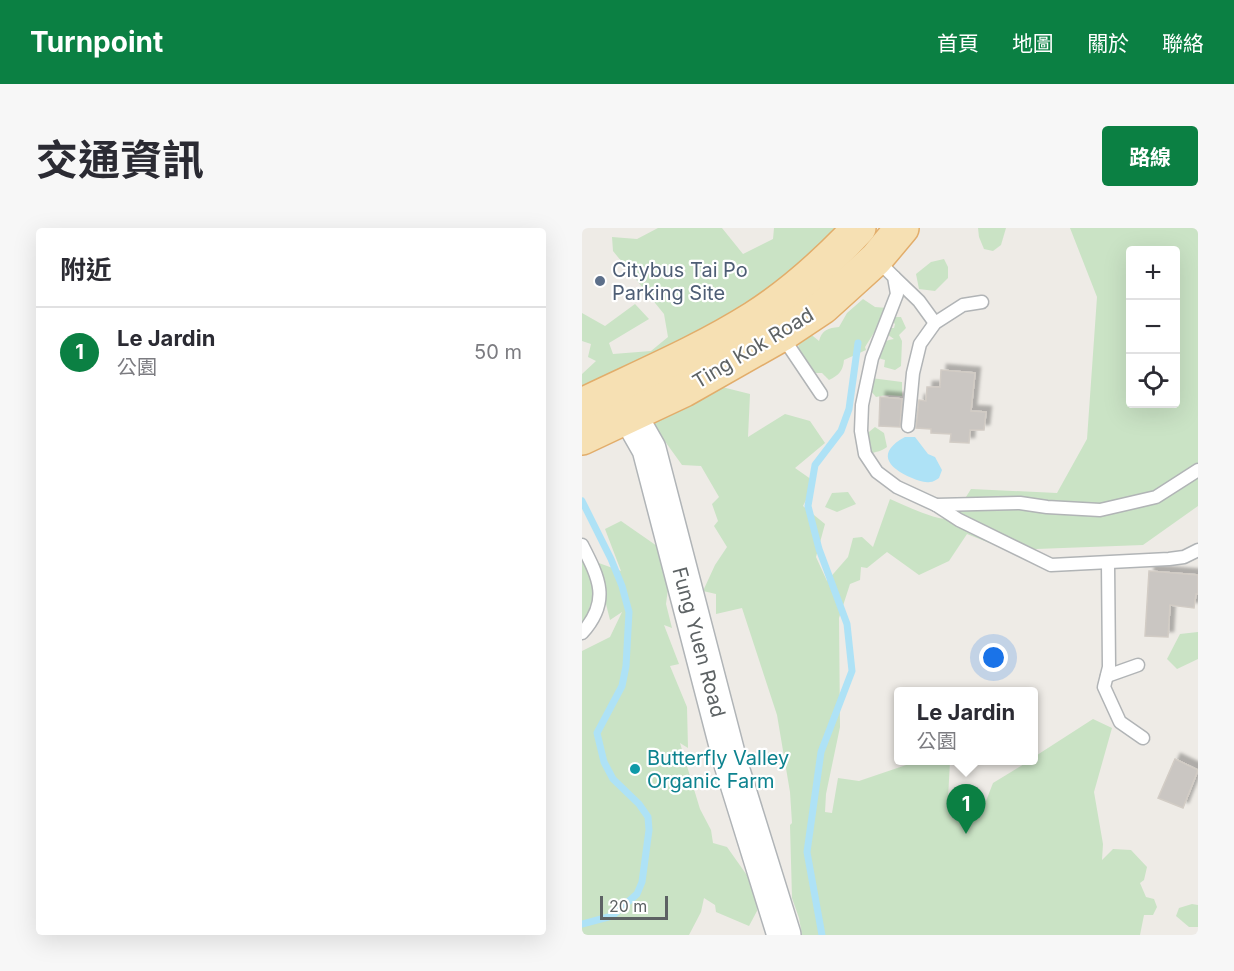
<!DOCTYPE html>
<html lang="zh-TW">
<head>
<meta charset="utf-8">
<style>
	body { margin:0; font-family:Inter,"Noto Sans TC",sans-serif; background:#f7f7f7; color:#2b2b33 }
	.controls { position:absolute; right:18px; top:18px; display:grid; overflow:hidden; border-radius:6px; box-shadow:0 6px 24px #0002 }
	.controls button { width:54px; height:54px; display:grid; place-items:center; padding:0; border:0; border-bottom:2px solid #e1e1e2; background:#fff; color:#2b2b33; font:30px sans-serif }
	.scale { position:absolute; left:18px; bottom:15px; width:68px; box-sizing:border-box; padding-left:6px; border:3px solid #5d6264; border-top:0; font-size:16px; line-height:21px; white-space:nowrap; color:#5d6264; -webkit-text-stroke:4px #fff; paint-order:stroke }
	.you { position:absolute; left:412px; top:430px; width:21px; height:21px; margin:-15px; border:4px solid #fff; border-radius:50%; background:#1a73e8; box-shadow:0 0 0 9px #1a73e833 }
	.badge { display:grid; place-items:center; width:39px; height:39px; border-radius:50%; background:#0b8043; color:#fff; font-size:20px; font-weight:700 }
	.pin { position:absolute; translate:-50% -50px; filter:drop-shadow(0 2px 3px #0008) }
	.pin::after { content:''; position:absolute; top:32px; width:21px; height:18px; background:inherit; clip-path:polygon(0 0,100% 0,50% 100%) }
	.popup { position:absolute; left:312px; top:459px; width:144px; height:78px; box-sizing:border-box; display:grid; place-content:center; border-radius:6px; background:#fff; filter:drop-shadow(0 2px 4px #0005); font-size:20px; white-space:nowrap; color:#7c7c81 }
	.popup b { font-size:22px; color:#2b2b33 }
	.popup::after { content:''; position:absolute; left:50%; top:100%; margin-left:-12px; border:12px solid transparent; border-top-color:#fff }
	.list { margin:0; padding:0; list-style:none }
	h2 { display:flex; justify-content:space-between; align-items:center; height:78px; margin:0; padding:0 24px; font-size:26px }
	h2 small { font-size:20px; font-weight:400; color:#7c7c81 }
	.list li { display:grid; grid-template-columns:39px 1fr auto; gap:18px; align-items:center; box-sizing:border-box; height:90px; padding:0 24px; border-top:2px solid #e1e1e2 }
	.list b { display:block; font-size:22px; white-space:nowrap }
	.list p { margin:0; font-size:20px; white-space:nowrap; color:#7c7c81 }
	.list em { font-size:20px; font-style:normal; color:#7c7c81 }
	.icon { flex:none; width:33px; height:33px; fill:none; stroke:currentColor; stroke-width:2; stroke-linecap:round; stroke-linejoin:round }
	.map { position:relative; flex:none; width:616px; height:707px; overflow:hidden; border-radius:6px }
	header { display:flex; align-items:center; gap:36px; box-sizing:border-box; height:84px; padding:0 30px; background:#0b8043; color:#fff }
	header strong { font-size:28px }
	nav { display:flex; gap:33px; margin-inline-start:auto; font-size:21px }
	.intro { display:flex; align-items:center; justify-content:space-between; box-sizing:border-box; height:144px; padding:0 36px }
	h1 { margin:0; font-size:42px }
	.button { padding:15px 27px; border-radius:6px; background:#0b8043; color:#fff; font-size:21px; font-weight:700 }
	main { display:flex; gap:36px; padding:0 36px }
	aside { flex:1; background:#fff; border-radius:6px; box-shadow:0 6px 24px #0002 }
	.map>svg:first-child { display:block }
</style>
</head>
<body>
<header>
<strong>Turnpoint</strong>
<nav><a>首頁</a><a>地圖</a><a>關於</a><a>聯絡</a></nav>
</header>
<div class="intro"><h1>交通資訊</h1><a class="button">路線</a></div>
<main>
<aside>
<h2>附近<small></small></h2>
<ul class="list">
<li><span class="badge">1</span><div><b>Le Jardin</b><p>公園</p></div><em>50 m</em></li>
</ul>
</aside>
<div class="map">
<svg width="616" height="707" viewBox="0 0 616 707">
	<defs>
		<filter id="shadow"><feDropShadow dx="5.5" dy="-5.5" stdDeviation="1.5" flood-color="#0004"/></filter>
	</defs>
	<rect width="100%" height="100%" fill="#eeebe6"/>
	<g fill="#cae3c5" fill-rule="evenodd">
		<path d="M76,0H140L161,26L191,11L192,0H290V11L274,23L184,68L0,168V146L14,133L6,129L9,116L0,113V85L23,98L53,76L67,91L27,115L31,126L69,123L86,109L82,86L31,23L30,9L55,11Z"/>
		<path d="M396,0H424L419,17L411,23L402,21L397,9Z"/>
		<path d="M488,0H616V278L561,317L425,322L385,306L367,333L337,347L305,324L285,340L279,339L278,352L268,356L257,390L258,499L244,566L243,584L250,585L256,550L277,553L336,533H368L366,571L392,576L404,573L411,555L447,533L452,532V529L511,491L530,500L512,564L521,616L520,632L531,621L549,622L565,639L562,652L558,655L564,669L572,671L575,679L571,687H562L558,707H220L217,690L210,670L208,597L210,595L208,564L195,487L160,380L134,386V366L121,363L133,337L145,319L132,298L136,293L130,276L137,269L119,238L100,237L72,198L74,181L124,155L168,166L166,209L203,186L228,193L243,215L213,240L233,254L221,278L243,296L234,329L245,353L266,329L271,310L280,309L291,319L308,271C329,280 351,292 375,292L377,280L389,261L475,265L505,211L515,69ZM548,22H594V176H548Z"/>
		<path d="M362,31L366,39V50L353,63L337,61L334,46L349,34Z"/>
		<path d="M281,71L293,79L305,80L300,92L283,119L284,122L262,132C261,143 257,147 247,152L240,145H233L230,142L217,122L215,106L220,99L237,113C240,102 246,100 257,99L265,85Z"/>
		<path d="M312,89H319L324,100L317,107L320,113L319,138L313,142L302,139L303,132L296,130C298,119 300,112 312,111L302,104L303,100H312L313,96L309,92Z"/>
		<path d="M289,150L320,154V168L304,167L294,169L288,162Z"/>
		<path d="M293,199L302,205L305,219C299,224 293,223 287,227L282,208Z"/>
		<path d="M266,264L274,276L255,284L243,279L250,265Z"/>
		<path d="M39,293L75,318L87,353L84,376L90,400L82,397L97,436L88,438L105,479L106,520L98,515L118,581L129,602L131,615L145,619L174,660L175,683L167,698L134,684L133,677L122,670L119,684L107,707H0V423L28,409L40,384L28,392L24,376L11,379L8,378L4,391L0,395V329L39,343L23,301Z"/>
		<path d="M616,404V431L595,441L585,431L598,406Z"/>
		<path d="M610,676L616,677V699H607L594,688L597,680Z"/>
	</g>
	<path fill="#aee2f6" d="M323,209H333L346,226L353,229L360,242L357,250C354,252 351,254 348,254C342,255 335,252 330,250C304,239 295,224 323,209Z"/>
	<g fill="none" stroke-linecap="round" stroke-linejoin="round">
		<g stroke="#aee2f6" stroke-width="7">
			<path d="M0,273L29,331L40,358L47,384L44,438L40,458L15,505L22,534L31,551L57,576L66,589L67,602L60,654L55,666L30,688L0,696"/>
			<path d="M240,707L225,624L239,524L270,443L265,396L237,321L226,278L233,237L259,203L267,181L276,115"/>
		</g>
	</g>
	<g fill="#cac6c2" stroke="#d2ccc5" stroke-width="1.5" filter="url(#shadow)">
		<path d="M359,142L393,145L389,183L404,184L402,202H388L387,215L368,214L369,206L349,205V201L334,200L337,172L344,173L345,159H358Z"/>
		<path d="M298,169L320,171L318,199L297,198Z"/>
		<path d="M567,343L616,347V366H614L612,380L588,377L586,409L563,408Z"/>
		<path d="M593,531L616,542L601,580L576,570Z"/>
	</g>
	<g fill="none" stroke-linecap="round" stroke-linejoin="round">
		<defs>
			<g id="lane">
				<path d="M295,32L312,49L315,66L290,130L280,177L279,203L283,226L295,244L315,259L354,277L438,275L465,279L518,282L574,269L616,242"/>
				<path d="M312,49L337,73L353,95"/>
				<path d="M200,108L239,166"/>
				<path d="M326,198L331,145L338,116L353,95L381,77L400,74"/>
				<path d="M354,277L377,292L469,337L587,331L602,329L616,322"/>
				<path d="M0,317C17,350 29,373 0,405"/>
				<path d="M526,336L527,439L522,459L538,494L561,510"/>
				<path d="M525,448L556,437"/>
			</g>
			<path id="secondary" d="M34,163L67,221L148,533L202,707"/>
			<g id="primary">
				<path d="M0,177C58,149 118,124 172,90C211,65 246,33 277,0"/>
				<path d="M0,210L102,162L199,107L241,79L294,31L320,0"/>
			</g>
		</defs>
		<use href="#lane" stroke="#b1b4b6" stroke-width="15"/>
		<use href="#secondary" stroke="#b0b4b7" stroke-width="36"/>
		<use href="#primary" stroke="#e2ad6b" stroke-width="36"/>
		<use href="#lane" stroke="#fff" stroke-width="12"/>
		<use href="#secondary" stroke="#fff" stroke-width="33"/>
		<use href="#primary" stroke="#f6e0b3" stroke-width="33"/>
	</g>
	<circle fill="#5c6f8a" stroke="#fff" stroke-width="2" cx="18" cy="53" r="6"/>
	<circle fill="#0f9aa8" stroke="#fff" stroke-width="2" cx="53" cy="541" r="6"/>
	<g text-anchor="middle" stroke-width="4.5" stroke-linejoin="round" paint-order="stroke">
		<g font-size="20" fill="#4e5e75" stroke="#fff" text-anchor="start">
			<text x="30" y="49">Citybus Tai Po<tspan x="30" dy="23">Parking Site</tspan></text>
		</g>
		<g font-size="20" fill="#5d6264" stroke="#fff">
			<text transform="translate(171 120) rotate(-31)" y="7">Ting Kok Road</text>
			<text transform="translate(117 414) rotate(75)" y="7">Fung Yuen Road</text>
		</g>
		<g font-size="20" fill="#0d838f" stroke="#fff" text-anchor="start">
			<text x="65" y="537">Butterfly Valley<tspan x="65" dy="23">Organic Farm</tspan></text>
		</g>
	</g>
</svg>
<div class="controls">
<button>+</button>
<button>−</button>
<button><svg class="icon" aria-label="locate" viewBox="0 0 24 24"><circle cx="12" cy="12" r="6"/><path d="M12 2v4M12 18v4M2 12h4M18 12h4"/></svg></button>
</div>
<div class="scale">20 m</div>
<div class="you"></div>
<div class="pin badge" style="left:384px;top:606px">1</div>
<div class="popup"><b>Le Jardin</b>公園</div>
</div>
</main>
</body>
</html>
